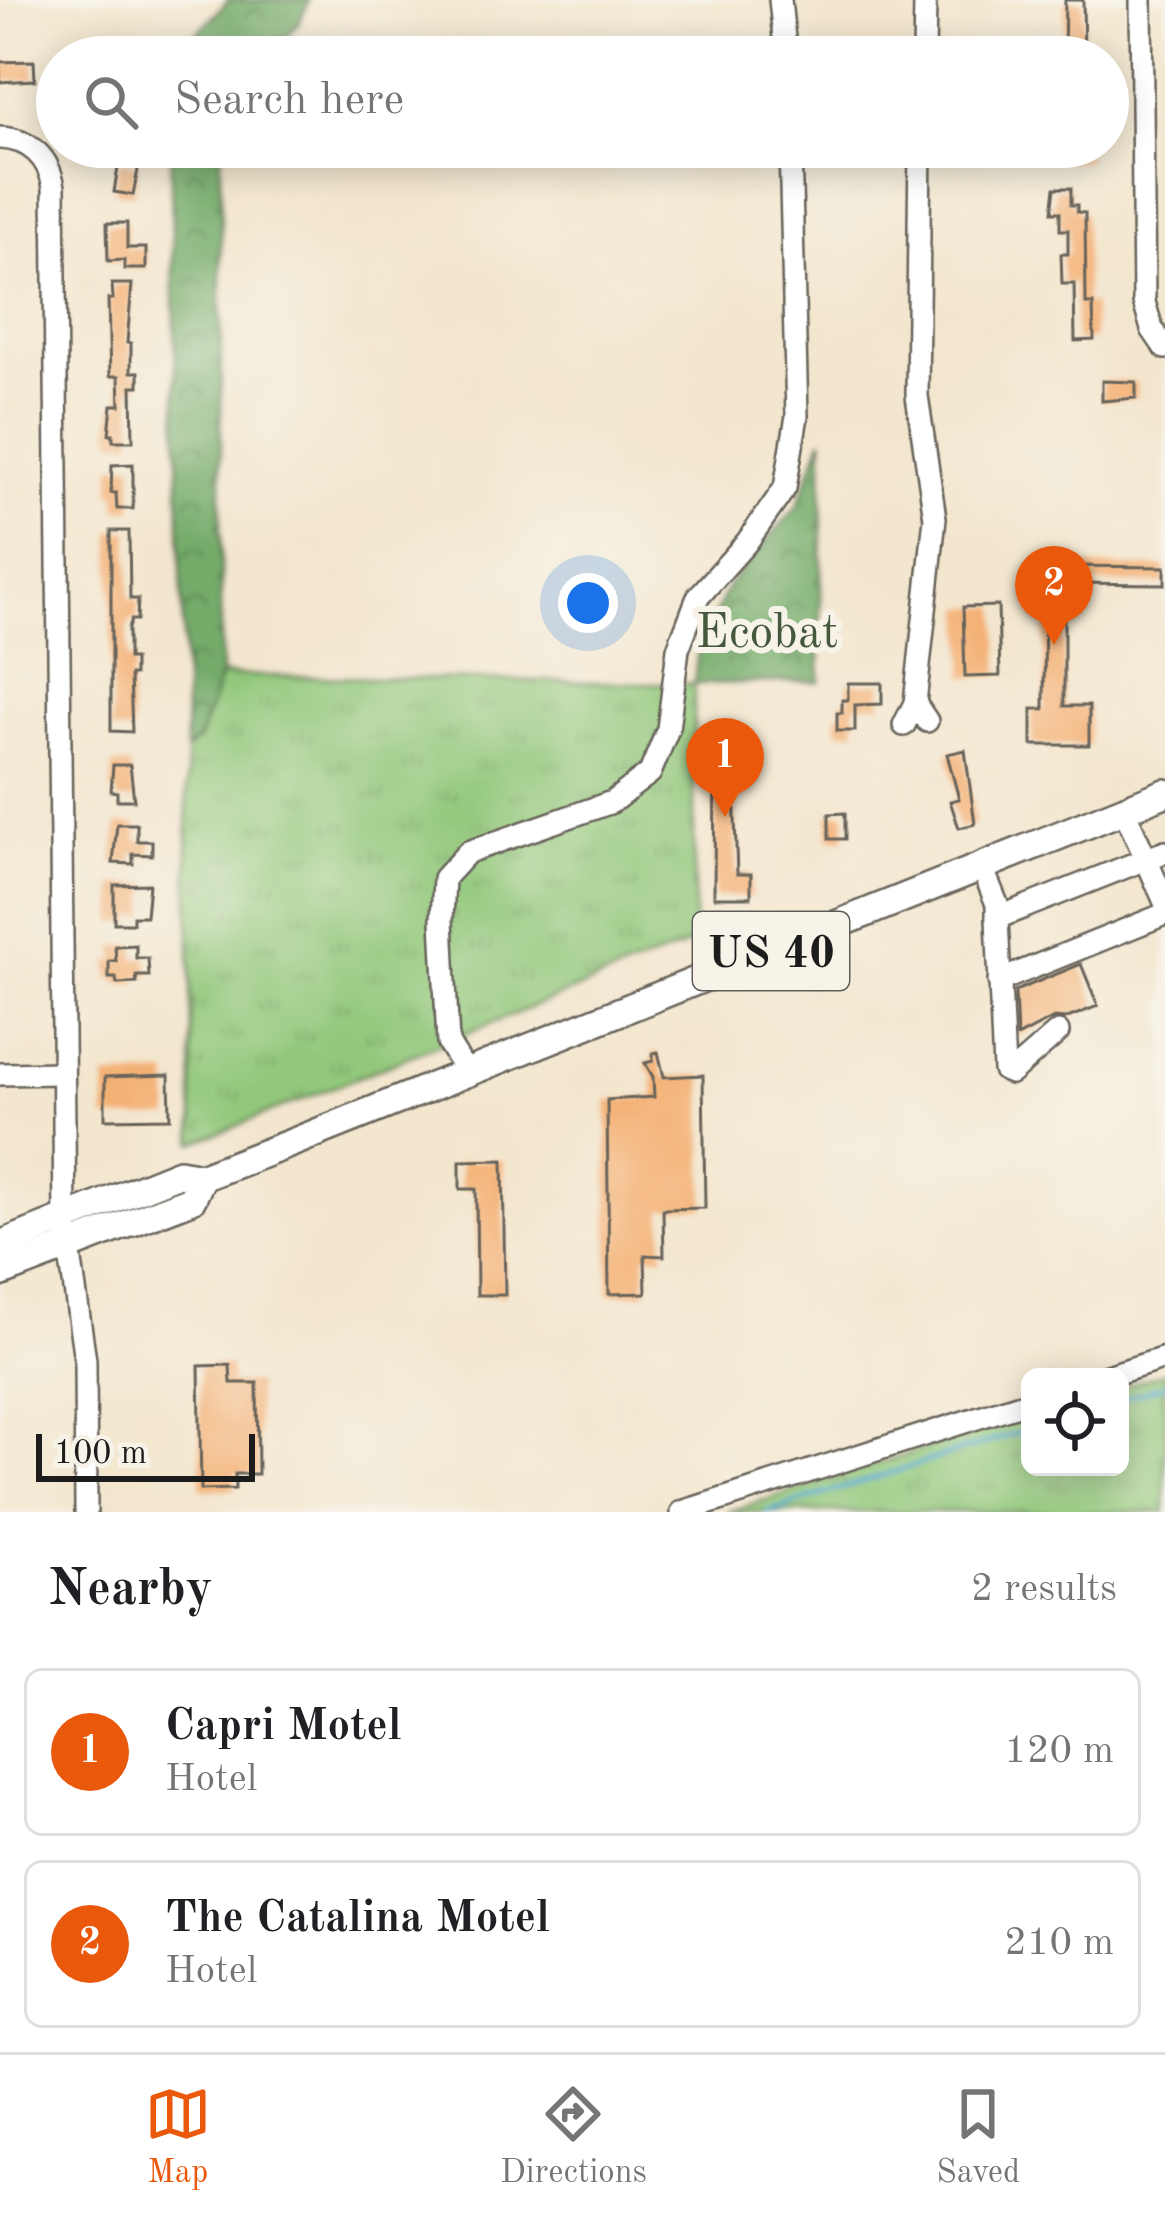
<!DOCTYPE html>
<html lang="en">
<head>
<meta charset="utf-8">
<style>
	body { margin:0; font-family:"Old Standard TT",serif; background:#f2f2f2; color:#202124 }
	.controls { position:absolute; right:36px; bottom:36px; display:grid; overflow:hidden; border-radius:18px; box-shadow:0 6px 30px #0003 }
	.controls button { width:108px; height:108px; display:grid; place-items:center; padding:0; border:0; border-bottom:3px solid #e0e0e0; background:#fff; color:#202124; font:60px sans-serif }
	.scale { position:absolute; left:36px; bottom:30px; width:219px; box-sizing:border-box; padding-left:12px; border:6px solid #1c1c1c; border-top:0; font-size:33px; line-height:42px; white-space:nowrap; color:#1c1c1c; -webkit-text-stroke:9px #f7f3e8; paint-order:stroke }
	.you { position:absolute; left:588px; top:603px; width:42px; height:42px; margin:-30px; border:9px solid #fff; border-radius:50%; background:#1a73e8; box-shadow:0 0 0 18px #1a73e833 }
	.badge { display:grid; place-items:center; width:78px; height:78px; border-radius:50%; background:#ea580c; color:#fff; font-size:39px; font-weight:700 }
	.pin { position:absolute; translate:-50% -99px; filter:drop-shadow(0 3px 6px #0008) }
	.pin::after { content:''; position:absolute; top:63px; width:42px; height:36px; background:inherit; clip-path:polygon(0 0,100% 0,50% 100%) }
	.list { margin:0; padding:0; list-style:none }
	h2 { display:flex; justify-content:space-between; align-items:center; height:156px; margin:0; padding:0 48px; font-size:51px }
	h2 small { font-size:39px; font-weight:400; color:#757577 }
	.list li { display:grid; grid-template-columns:78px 1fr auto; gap:36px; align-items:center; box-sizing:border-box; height:168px; margin:0 24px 24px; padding:0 24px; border:3px solid #e0e0e0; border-radius:18px }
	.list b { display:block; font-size:45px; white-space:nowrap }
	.list p { margin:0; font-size:39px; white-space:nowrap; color:#757577 }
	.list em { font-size:39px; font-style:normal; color:#757577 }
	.icon { flex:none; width:66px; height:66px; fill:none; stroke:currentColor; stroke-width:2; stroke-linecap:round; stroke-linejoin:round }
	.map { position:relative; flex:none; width:1165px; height:1512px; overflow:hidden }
	.search { position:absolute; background:#fff; box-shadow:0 6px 30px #0003; left:36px; right:36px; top:36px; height:132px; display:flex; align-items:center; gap:30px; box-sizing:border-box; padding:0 42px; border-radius:66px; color:#757577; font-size:45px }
	.sheet { height:540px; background:#fff }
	nav { display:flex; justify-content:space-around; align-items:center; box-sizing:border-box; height:168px; border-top:3px solid #e0e0e0; background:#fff; font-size:33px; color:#757577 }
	nav a { display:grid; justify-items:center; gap:6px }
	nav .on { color:#ea580c }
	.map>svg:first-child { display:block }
</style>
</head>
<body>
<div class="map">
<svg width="1165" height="1512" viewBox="0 0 1165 1512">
	<defs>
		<pattern id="grass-tufts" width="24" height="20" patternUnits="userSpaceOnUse" patternTransform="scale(3)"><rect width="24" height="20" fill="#92c87b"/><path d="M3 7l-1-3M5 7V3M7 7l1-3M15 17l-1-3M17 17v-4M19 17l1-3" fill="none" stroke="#7dab6a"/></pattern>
		<pattern id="forest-crowns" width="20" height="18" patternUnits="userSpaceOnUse" patternTransform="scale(3)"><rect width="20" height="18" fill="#75ac6b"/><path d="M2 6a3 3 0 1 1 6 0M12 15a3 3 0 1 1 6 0" fill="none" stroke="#5f8b57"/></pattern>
	</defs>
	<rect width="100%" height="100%" fill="#f7f3e8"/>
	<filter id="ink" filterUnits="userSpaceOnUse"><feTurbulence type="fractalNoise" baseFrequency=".00833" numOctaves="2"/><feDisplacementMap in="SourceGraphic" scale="24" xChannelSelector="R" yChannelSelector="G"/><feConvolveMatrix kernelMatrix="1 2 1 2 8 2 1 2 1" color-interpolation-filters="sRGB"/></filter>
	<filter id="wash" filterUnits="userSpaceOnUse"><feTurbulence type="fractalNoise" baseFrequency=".004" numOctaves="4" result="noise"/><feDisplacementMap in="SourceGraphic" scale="48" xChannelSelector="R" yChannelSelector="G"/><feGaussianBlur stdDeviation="2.7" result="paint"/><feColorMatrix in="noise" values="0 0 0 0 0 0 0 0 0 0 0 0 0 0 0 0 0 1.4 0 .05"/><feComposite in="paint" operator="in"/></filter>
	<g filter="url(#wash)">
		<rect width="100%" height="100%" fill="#f3e6ce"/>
		<g fill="url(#grass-tufts)" stroke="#57724c" stroke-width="3">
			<path d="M221,675L694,684V942L194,1143L186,750L199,739Z"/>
			<path d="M1165,1372V1512H727L1030,1415V1467H1120V1387Z"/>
		</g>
		<g fill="url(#forest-crowns)" stroke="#486444" stroke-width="3">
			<path d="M229,0H309L299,23L267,57H174Z"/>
			<path d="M170,147H221V675L199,739L186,750Z"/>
			<path d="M823,438L820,681L694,684L698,649L729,584L797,507Z"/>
		</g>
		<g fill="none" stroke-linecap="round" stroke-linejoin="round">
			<g stroke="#4da8cb" stroke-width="4.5">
				<path d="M1120,1399L1165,1385"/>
				<path d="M767,1512L1030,1429"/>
			</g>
		</g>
		<g id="blocks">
			<g fill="#f4b175">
				<path d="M1065,0H1083L1084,57H1064Z"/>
				<path d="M34,61L35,80L0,82V62Z"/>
				<path d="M1066,147H1088V160L1066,163Z"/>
				<path d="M119,162L139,165L133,195L114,192Z"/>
				<path d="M1055,188H1071V205H1077V212L1085,213L1086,304H1093L1094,340L1075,341L1074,284H1062L1061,254H1068V230H1060V212H1052Z"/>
				<path d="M107,223H127V248H146V269H124V260L108,261Z"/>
				<path d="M112,284H132L127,343H131V372H139V386H132L133,441H113V434H109L112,405H120L119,376H110L108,299H113Z"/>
				<path d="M1102,381L1136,382V398L1102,401Z"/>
				<path d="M133,464V509H117L116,493H111L112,465Z"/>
				<path d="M111,531H129L130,599H138L137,620H131L128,628V659H134V675H130L132,732L111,731Z"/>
				<path d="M1040,556H1062V566L1165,567V584L1064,583V706H1089V745H1032V709H1044L1045,574H1040Z"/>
				<path d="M998,606L1000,676L965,677L963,607Z"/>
				<path d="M848,683H882V704L855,705V731H837V713H842V700H848Z"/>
				<path d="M965,750L975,824L959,828L950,801L959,799L947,754Z"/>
				<path d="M715,761H733L737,874H751V897H714Z"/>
				<path d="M113,765H130L134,800H117V792L111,791Z"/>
				<path d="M845,813V839H829V814Z"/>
				<path d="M117,824H137V841H152V855L133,854V864L113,863Z"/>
				<path d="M149,884L146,916H133V923H114V885Z"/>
				<path d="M136,945V958H148L149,976H136L137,983L117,984L116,978H109V961H116L115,946Z"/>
				<path d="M1081,964L1098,1006L1065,1019L1054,1018L1017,1037L1015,991Z"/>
				<path d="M658,1052L664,1077L703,1075L705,1208L663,1209L664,1256L645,1255L646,1293L609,1294L607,1100L654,1097L653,1077L645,1063L653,1061V1053Z"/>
				<path d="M169,1075L170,1118L105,1119V1077Z"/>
				<path d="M503,1160L505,1295H477L476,1189H460V1161Z"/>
				<path d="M230,1365L231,1383H257L258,1474H235V1489L201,1490L199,1366Z"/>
			</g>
		</g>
	</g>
	<g filter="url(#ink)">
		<use href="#blocks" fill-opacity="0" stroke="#67635a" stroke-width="3"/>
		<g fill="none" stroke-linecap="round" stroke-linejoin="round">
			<defs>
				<g id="minor">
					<path d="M780,0L786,57"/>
					<path d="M1141,0L1144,302L1152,329L1165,348"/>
					<path d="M924,57L925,0"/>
					<path d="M0,138C30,139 49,158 54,187L65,1219L85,1360L86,1512"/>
					<path d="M915,703L935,518L917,396L920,147"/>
					<path d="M904,725L915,703L927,721"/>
					<path d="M1124,810L1146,859L1165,852"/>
					<path d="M982,867L997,904V918L1146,859L1165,902"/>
					<path d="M997,918L1004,1070L1011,1073L1058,1032"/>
					<path d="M999,981L1165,914"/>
					<path d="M467,1073L448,1043L442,920L444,878L468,852L612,802L650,773L668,729L678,649L698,597L747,542L785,488L797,416L790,147"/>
					<path d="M0,1074L62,1073"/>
					<path d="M1104,1377L1165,1358"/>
					<path d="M682,1512L1030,1401"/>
				</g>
				<g id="major">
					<path d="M0,1245L179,1173L202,1177L289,1144L1165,793"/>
					<path d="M0,1273L192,1199L202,1177"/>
				</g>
			</defs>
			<use href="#minor" stroke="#67635a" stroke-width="26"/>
			<use href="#major" stroke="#67635a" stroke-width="32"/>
			<use href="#minor" stroke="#fff" stroke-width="21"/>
			<use href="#major" stroke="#fff" stroke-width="27"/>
		</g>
	</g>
	<g text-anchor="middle" stroke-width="12" stroke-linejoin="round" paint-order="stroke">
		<rect fill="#f7f3e8" stroke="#5e5c59" stroke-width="3" x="693" y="912" width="156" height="78" rx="9"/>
		<g font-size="45" font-weight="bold" fill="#1c1c1c">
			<text x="771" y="967">US 40</text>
		</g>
		<g font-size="48" fill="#45583d" stroke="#f7f3e8">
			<text x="767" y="647">Ecobat</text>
		</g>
	</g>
</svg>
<div class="controls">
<button><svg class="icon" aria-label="locate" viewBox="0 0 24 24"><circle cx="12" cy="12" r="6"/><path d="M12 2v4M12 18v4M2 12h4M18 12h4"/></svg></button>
</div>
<div class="scale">100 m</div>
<div class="you"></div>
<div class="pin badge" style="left:725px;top:817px">1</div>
<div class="pin badge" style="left:1054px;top:645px">2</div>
<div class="search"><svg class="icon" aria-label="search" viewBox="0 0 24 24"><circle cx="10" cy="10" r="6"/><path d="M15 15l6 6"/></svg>Search here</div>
</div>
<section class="sheet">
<h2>Nearby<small>2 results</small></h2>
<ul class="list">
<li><span class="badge">1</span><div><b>Capri Motel</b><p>Hotel</p></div><em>120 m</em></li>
<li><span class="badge">2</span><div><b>The Catalina Motel</b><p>Hotel</p></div><em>210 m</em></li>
</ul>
</section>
<nav>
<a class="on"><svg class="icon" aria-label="map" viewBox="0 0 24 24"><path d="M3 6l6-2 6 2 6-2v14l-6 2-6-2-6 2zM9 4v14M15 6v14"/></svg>Map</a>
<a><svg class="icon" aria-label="directions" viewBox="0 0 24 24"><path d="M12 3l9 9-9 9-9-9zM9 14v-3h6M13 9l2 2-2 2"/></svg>Directions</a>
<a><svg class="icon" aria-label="saved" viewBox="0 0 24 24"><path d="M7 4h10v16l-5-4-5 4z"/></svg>Saved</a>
</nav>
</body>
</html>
